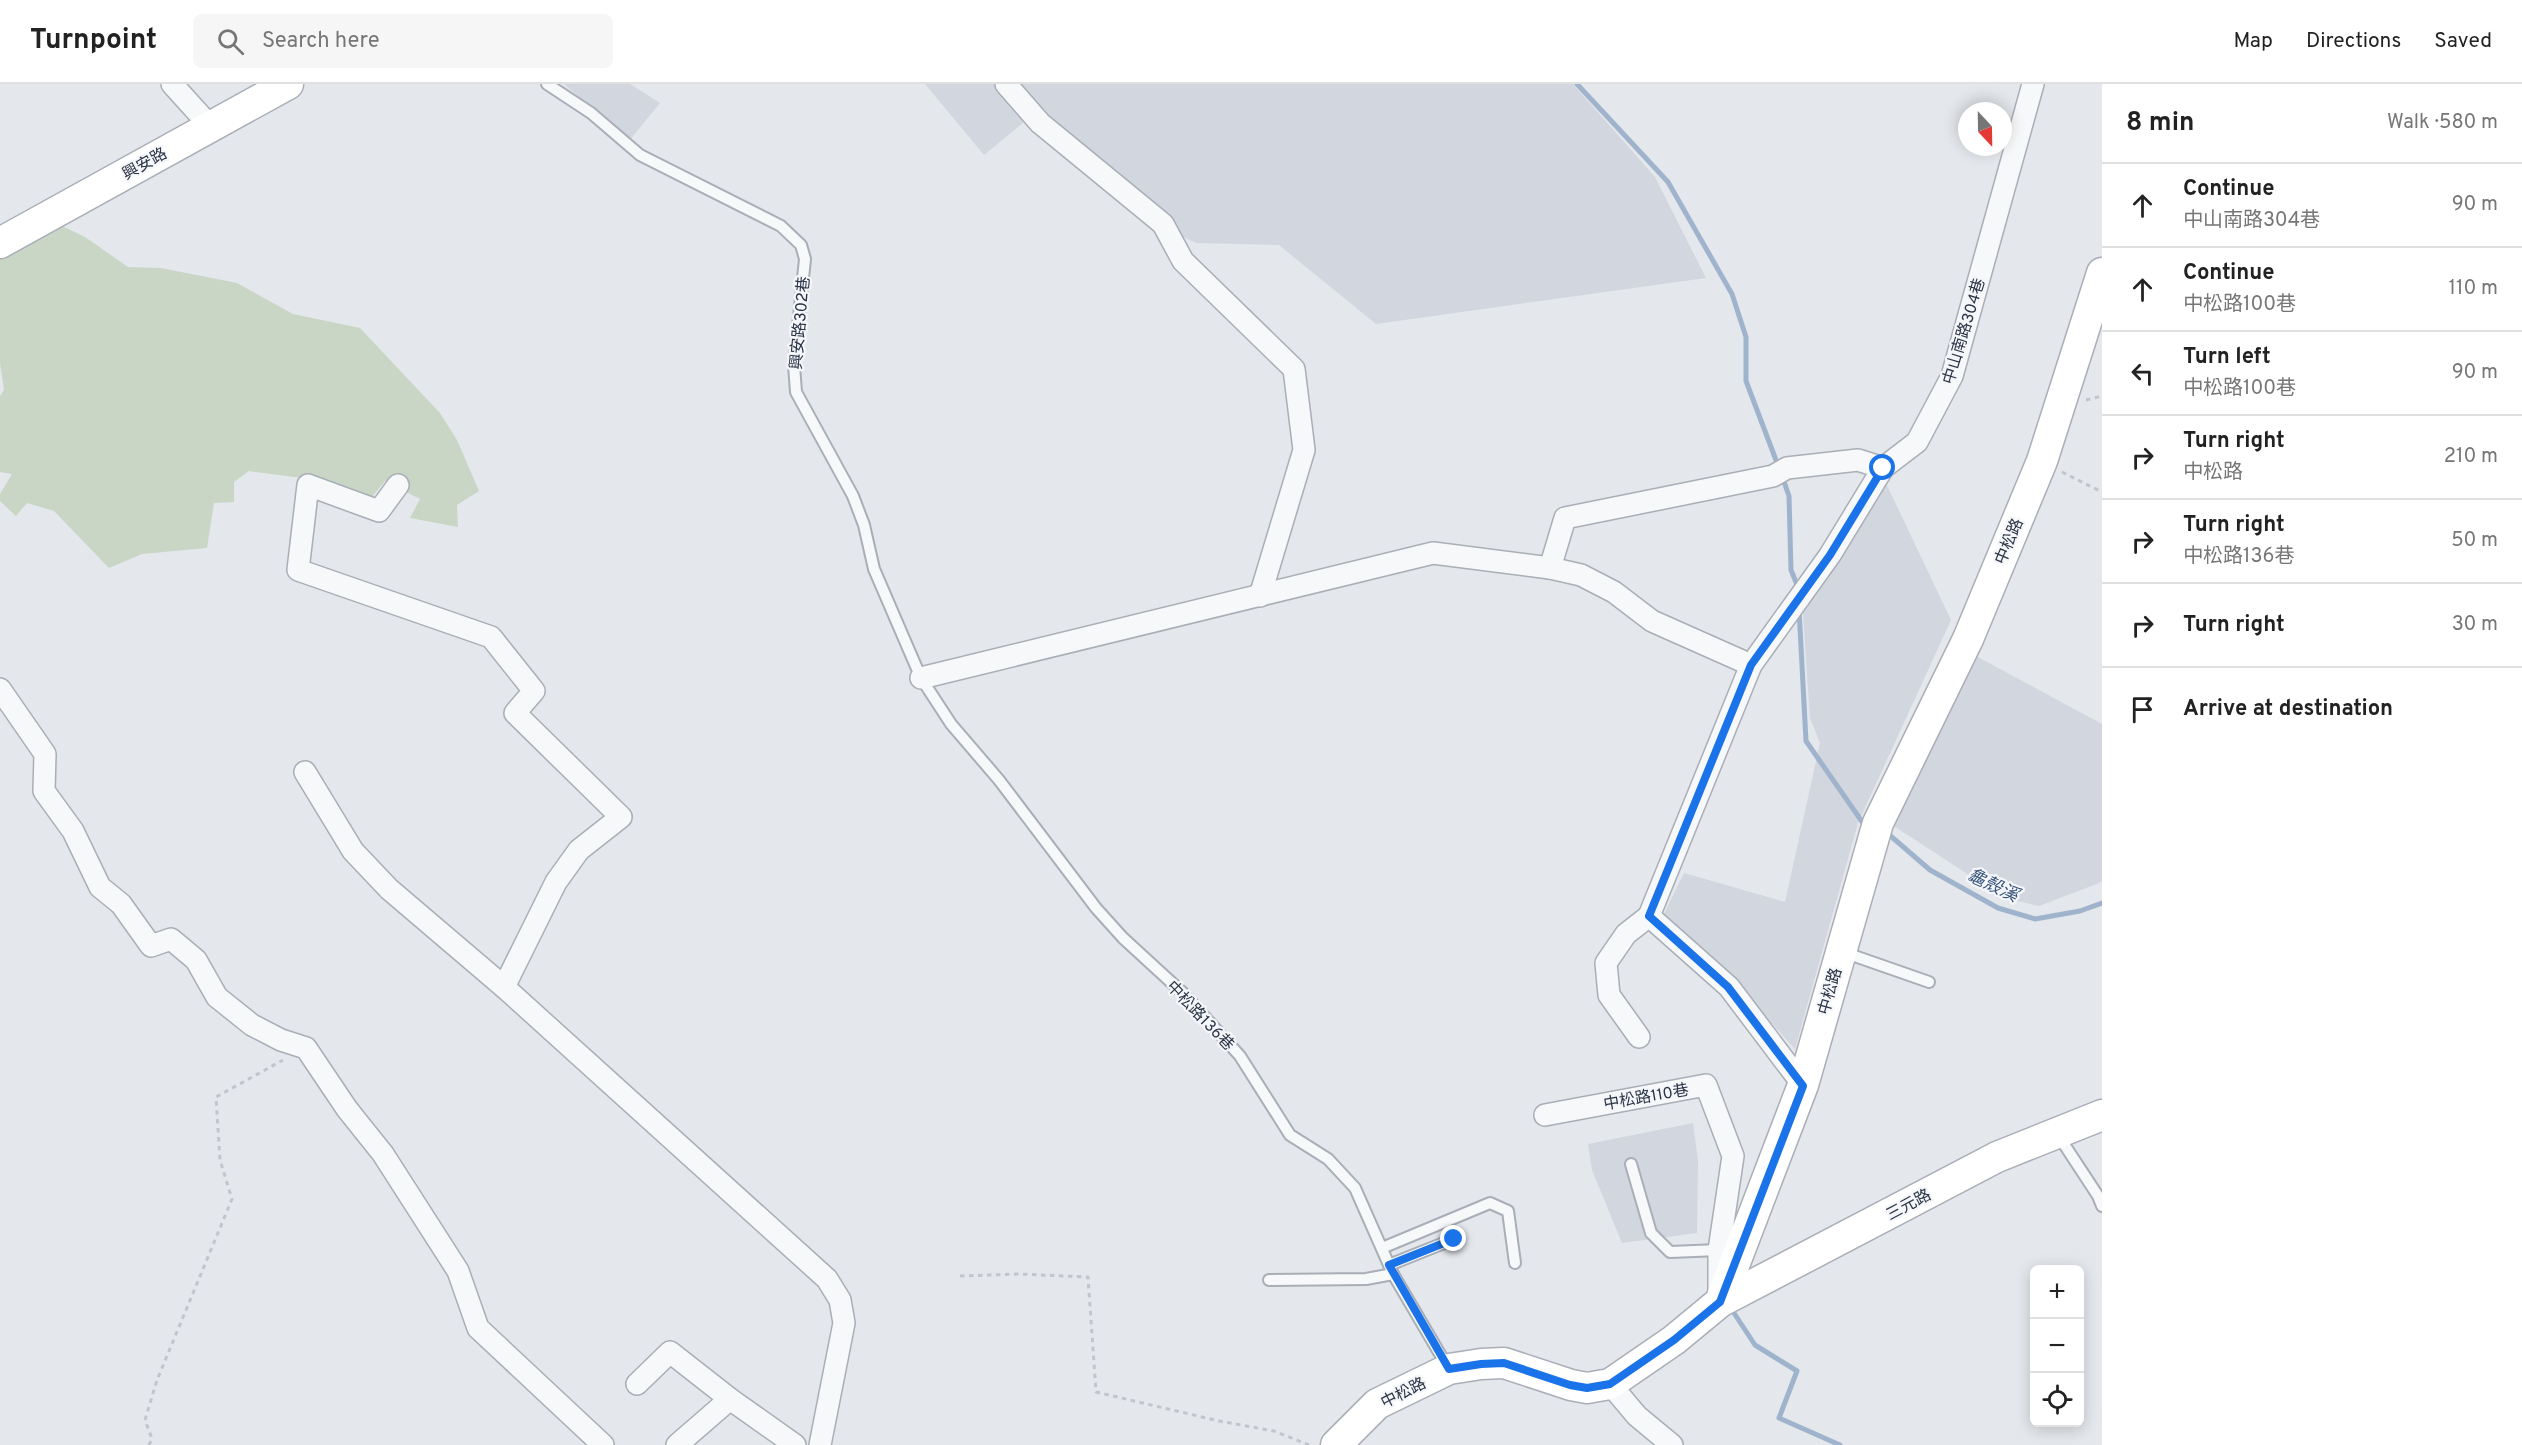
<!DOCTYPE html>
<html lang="en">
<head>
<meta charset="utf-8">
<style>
	body { margin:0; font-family:Overpass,"Noto Sans TC",sans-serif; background:#f6f6f6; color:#222 }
	.controls { position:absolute; right:18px; bottom:18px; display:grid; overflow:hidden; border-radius:9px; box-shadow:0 3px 15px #0003 }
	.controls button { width:54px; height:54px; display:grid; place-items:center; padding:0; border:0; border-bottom:2px solid #e0e0e0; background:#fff; color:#222; font:30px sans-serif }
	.compass { position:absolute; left:1958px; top:18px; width:54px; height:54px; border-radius:50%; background:#fff; box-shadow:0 3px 15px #0003; rotate:158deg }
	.stop { position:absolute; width:18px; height:18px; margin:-14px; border:4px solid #1a73e8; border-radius:50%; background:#fff }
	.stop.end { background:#1a73e8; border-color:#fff; box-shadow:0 2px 6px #0008 }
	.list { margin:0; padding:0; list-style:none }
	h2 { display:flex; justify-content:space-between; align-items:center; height:78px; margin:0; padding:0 24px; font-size:26px }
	h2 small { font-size:20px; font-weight:400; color:#767676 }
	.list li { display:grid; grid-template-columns:39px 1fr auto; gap:18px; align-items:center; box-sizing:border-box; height:84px; padding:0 24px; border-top:2px solid #e0e0e0 }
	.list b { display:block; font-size:22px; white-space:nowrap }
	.list p { margin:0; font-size:20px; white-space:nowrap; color:#767676 }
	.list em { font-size:20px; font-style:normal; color:#767676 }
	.icon { flex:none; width:33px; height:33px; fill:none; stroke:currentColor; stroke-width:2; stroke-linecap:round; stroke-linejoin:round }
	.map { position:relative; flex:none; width:2102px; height:1361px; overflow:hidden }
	header { display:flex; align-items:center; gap:36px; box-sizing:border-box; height:84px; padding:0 30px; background:#fff; border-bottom:2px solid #e0e0e0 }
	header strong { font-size:28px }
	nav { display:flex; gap:33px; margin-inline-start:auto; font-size:21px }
	.search { width:420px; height:54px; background:#f6f6f6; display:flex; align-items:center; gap:15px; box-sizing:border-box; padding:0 21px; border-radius:9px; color:#767676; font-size:22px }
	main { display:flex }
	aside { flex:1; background:#fff }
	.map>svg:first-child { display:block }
</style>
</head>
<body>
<header>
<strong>Turnpoint</strong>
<div class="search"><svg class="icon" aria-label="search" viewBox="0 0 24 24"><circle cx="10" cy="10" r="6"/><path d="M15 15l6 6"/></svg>Search here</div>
<nav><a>Map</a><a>Directions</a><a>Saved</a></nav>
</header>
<main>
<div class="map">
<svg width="2102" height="1361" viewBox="0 0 2102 1361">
	<rect width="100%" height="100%" fill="#e4e7ec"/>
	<g fill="#d2d6de">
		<path d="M564,0H630L660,19L629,57Z"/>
		<path d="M925,0H1573L1655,93L1706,194L1376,240L1279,161L1196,159L1177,150L1030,33L984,71Z"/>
		<path d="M1883,393L1951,536L1858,739L1795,965L1725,888L1661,836L1684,789L1785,818L1820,659L1810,634L1802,516Z"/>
		<path d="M1974,571L2102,640V797L2099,799L2039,822L2004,814L1894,742Z"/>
		<path d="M1693,1039L1698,1077L1697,1149L1622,1159L1592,1086L1588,1060Z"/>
	</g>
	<path fill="#c9d6c5" d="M60,141L85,153L128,183L161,184L237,199L293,230L360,244L440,329L457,356L479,407L457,421L458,443L410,434L420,415L385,397L371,414L302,394L249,387L234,398V418L214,419L207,464L142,470L109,484L54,427L27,419L16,432L0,417V410L12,390L0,388V312L4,306L0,279V170Z"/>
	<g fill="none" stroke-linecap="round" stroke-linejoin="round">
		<g stroke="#9fb4cc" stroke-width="5">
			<path d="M1577,0L1668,98L1732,210L1746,253V297L1779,384"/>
			<path d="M1782,392L1789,412L1791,486L1798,503"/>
			<path d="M1799,525L1806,657L1865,742"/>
			<path d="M1886,748L1930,786L1998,824L2035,835L2080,827L2102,819"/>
			<path d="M1730,1223L1755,1261L1797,1287L1779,1334L1840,1361"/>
		</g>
		<defs>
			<g id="lane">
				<path d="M547,0L591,29L640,71L781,142L801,161L805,175L794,281L796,308L853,412L864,441L874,485L921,594L951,640L999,696L1096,824L1123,854L1184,910L1240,972L1290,1051L1328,1075L1355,1104L1393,1190L1447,1282"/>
				<path d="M1843,868L1929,898"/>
				<path d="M2058,1051L2098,1112L2102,1122"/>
				<path d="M1631,1080L1651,1149L1670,1168L1719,1166"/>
				<path d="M1382,1164L1490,1119L1508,1127L1515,1179"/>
				<path d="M1389,1181L1454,1155"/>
				<path d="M1269,1196L1366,1195L1393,1190"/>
			</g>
			<g id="street">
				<path d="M172,0L210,42"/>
				<path d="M1006,0L1040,39L1163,140L1183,177L1294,285L1304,366L1260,512"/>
				<path d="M398,401L379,427L308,401L298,486L491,553L534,607L515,629L621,733L579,766L556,798L504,903"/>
				<path d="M1550,484L1565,434L1773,392L1787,384L1858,376L1883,384"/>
				<path d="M921,594L1433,469L1550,484L1581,491L1614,508L1652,537L1751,581"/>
				<path d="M0,605L45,670L44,707L73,747L100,803L121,820L151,862L171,855L196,876L217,913L252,941L281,956L306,964L347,1025L383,1070L458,1187L478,1244L603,1361"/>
				<path d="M305,688L353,767L389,805L504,903L827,1195L840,1216L844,1239L820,1361"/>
				<path d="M1639,953L1609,911L1606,879L1626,850L1649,832"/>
				<path d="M1803,1001L1729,903L1649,832L1751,581L1830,471L1883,384L1917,358L1952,292L2033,0"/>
				<path d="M1545,1031L1706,1001L1733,1072L1719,1166V1206"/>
				<path d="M637,1300L670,1268L730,1315"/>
				<path d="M1610,1300L1637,1332L1672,1361"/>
				<path d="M677,1361L730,1315L795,1361"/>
			</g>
			<g id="secondary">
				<path d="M0,159L288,0"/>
				<path d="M1720,1218L1997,1073L2102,1031"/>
				<path d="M1336,1361L1377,1320L1449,1285L1481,1280L1504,1279L1571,1301L1587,1304L1610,1300L1674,1256L1720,1218L1803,1001L1878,739L1968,555L2042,377L2102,189"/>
			</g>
		</defs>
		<use href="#lane" stroke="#a9aeb7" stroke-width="14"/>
		<use href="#street" stroke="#a9aeb7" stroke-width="24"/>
		<use href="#secondary" stroke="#a9aeb7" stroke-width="33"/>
		<g stroke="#c2c5cb" stroke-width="3" stroke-dasharray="4.5 4.5" stroke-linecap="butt">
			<path d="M2086,316L2102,312"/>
			<path d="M2062,388L2102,408"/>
			<path d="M960,1192L1019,1190L1088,1193L1096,1308L1219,1337L1274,1347L1309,1361"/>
			<path d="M149,1361L152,1355L145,1336L157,1296L232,1115L220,1076L216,1013L283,976"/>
		</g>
		<use href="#lane" stroke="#f7f8fa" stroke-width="10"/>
		<use href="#street" stroke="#f7f8fa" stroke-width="21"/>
		<use href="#secondary" stroke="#fff" stroke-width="30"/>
	</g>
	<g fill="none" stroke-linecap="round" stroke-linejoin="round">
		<path stroke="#1a73e8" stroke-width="8" d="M1454,1155L1389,1181L1449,1285L1481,1280L1504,1279L1570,1301L1587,1304L1610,1300L1674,1256L1720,1218L1803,1002L1728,903L1649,832L1751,581L1830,471L1883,384"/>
	</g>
	<g text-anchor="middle" stroke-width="4.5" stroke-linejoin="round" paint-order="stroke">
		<g font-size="16" fill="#2b3445" stroke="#f4f6f9">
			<text transform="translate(144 79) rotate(-29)" y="6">興安路</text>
			<text transform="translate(799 239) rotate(-85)" y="6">興安路302巷</text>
			<text transform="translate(1963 247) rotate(-73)" y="6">中山南路304巷</text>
			<text transform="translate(2008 457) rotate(-67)" y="6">中松路</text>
			<text transform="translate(1829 907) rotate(-74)" y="6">中松路</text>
			<text transform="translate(1201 931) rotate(46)" y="6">中松路136巷</text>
			<text transform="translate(1646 1012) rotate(-10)" y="6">中松路110巷</text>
			<text transform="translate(1908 1120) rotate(-28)" y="6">三元路</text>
			<text transform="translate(1403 1308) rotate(-27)" y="6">中松路</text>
		</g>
		<g font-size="18" font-style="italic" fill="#34527a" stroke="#f4f6f9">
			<text transform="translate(1993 801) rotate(25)" y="6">龜殼溪</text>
		</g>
	</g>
</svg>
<div class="controls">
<button>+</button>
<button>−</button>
<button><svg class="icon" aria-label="locate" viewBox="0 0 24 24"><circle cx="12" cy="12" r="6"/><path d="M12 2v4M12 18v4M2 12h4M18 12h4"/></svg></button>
</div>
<svg class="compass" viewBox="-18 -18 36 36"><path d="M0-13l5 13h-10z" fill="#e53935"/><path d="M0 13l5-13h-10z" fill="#767676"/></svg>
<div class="stop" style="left:1883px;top:384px"></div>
<div class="stop end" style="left:1454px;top:1155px"></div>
</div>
<aside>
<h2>8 min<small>Walk · 580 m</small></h2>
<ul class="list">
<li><svg class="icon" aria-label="ahead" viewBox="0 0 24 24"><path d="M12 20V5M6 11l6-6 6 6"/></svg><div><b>Continue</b><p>中山南路304巷</p></div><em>90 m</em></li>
<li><svg class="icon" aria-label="ahead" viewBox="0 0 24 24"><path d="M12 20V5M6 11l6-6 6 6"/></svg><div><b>Continue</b><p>中松路100巷</p></div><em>110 m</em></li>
<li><svg class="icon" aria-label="left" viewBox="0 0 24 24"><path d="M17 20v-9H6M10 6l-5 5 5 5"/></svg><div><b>Turn left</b><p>中松路100巷</p></div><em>90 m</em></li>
<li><svg class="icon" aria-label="right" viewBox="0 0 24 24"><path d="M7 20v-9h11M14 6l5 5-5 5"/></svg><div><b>Turn right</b><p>中松路</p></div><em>210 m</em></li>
<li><svg class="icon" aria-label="right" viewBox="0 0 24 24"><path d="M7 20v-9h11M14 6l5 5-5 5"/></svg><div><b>Turn right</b><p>中松路136巷</p></div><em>50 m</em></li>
<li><svg class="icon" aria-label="right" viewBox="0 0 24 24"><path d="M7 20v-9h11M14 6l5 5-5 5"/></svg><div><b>Turn right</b></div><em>30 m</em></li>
<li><svg class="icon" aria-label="arrive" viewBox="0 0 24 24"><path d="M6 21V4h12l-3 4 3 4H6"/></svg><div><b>Arrive at destination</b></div></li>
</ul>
</aside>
</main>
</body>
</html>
